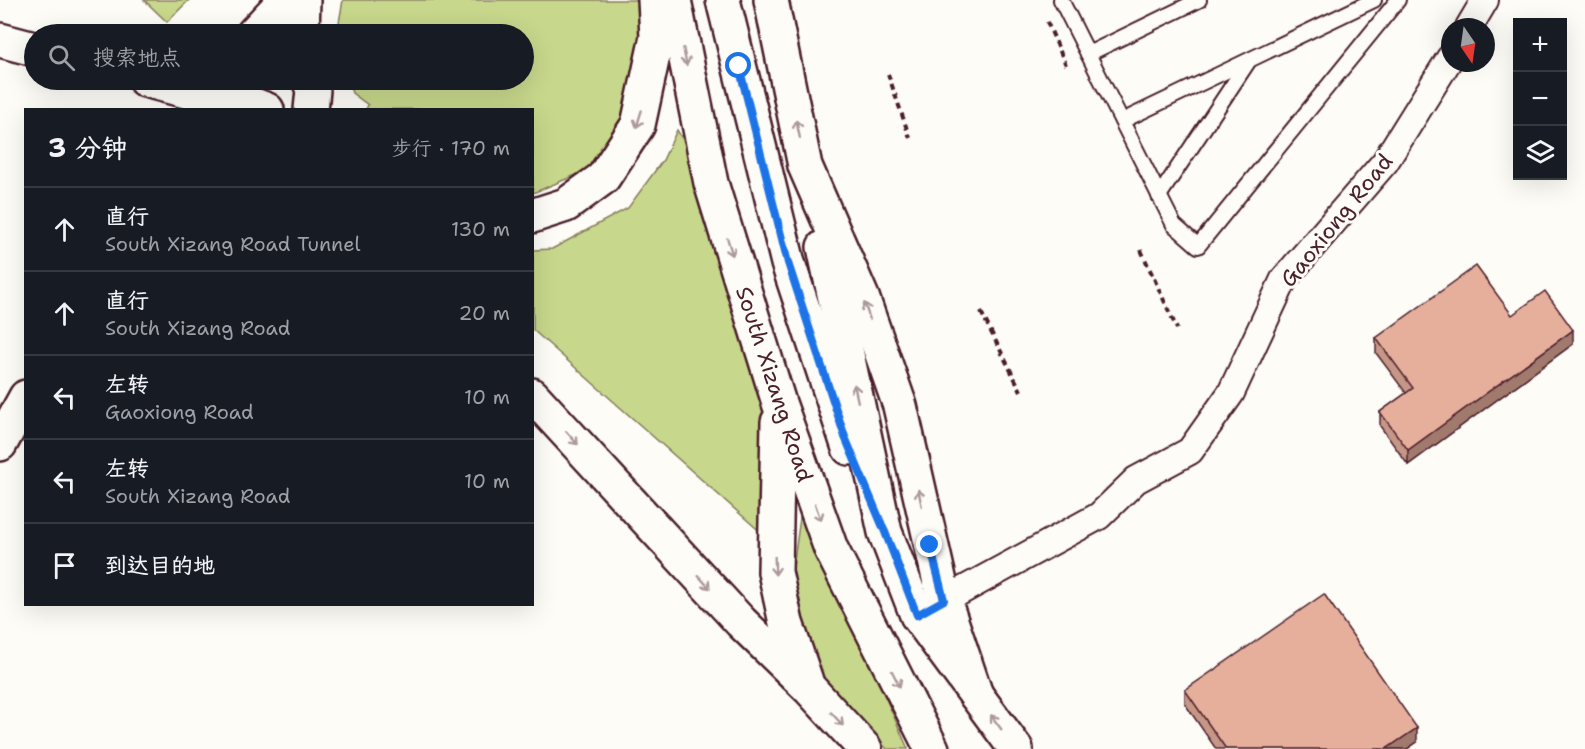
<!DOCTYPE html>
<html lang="zh">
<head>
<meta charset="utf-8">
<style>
	body { margin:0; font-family:"Shantell Sans","LXGW WenKai TC",sans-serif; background:#242831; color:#f1f3f6 }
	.controls { position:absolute; right:18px; top:18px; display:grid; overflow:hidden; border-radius:0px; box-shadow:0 6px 24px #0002 }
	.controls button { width:54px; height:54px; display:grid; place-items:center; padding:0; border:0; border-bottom:2px solid #363941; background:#171b24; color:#f1f3f6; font:30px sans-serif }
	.compass { position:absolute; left:1441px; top:18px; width:54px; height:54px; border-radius:50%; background:#171b24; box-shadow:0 6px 24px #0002; rotate:167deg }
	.stop { position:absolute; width:18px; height:18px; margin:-14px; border:4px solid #1a73e8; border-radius:50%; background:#fff }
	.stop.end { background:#1a73e8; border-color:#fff; box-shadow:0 2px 6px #0008 }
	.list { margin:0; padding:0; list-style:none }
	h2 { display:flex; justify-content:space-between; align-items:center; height:78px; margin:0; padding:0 24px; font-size:26px }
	h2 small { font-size:20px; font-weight:400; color:#9ea1a6 }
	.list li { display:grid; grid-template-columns:39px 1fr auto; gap:18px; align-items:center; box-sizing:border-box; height:84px; padding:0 24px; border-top:2px solid #363941 }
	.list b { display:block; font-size:22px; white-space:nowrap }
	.list p { margin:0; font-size:20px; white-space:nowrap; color:#9ea1a6 }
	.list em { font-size:20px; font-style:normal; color:#9ea1a6 }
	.icon { flex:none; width:33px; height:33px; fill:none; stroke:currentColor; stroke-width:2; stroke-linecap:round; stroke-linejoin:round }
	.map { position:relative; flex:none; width:1585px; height:749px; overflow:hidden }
	.search { position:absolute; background:#171b24; box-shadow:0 6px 24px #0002; left:24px; top:24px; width:510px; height:66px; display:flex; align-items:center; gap:15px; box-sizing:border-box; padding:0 21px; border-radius:33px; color:#9ea1a6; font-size:22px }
	.panel { position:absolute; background:#171b24; box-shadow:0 6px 24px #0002; left:24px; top:108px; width:510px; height:498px; border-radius:0px }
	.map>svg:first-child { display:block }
</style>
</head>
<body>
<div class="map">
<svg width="1585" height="749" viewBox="0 0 1585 749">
	<rect width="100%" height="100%" fill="#fdfcf7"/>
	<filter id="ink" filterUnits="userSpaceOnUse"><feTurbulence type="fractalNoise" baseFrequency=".0167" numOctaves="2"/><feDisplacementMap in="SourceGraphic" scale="12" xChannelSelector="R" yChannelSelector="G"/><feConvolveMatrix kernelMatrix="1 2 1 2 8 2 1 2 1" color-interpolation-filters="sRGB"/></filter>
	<g filter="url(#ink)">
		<g fill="#c7d78b" stroke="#887b5b" stroke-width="1.5">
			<path d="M144,0H189L167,22Z"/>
			<path d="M343,0H643L645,49L619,136L583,172L533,193L532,110L366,109L368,105L352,93L348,80H524V34H337Z"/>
			<path d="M677,130L692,155L769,428L765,536L533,330V250L552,249L628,208L663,160Z"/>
			<path d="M800,518L815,536L908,749H887L818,679L790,589Z"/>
		</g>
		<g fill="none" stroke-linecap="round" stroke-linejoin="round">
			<defs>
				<g id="lane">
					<path d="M1061,0L1174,225L1198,246L1398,0"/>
					<path d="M1088,54L1199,0"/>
					<path d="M1122,121L1374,0"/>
					<path d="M1159,196L1248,62"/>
				</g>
				<g id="street">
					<path d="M1469,27L1485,0"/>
					<path d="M930,608L1099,516L1136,480L1190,451L1231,393L1284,279L1385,162L1450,58"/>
				</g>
				<g id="secondary">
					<path d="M674,0L711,183L779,403L831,549L932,749"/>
					<path d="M723,0L788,263L849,448"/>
					<path d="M771,0L805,166L862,297L900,406L944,600L976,695"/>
					<path d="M253,34L285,0"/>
					<path d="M302,34L303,0"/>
					<path d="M0,40L34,49"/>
					<path d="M145,80L201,95L249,103L267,110"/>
					<path d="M309,80L313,90L311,110"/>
					<path d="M532,216L566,205L603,178L638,125L657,37L655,0"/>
					<path d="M824,247L885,532L917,615L1016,749"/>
					<path d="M532,395L741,622L809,688L865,749"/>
					<path d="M778,422L775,572L786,623L806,681"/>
					<path d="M0,444L26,397"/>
				</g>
			</defs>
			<use href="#lane" stroke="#4a1f2b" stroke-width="18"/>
			<use href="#street" stroke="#4a1f2b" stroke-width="30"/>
			<use href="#secondary" stroke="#4a1f2b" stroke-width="38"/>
			<g stroke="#4a1f2b" stroke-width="4" stroke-dasharray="6 4.5" stroke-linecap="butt">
				<path d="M1047,22L1066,65"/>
				<path d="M888,74L910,138"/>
				<path d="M1141,250L1177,329"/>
				<path d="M981,312L1021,391"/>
			</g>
			<use href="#lane" stroke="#fdfcf7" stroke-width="14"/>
			<use href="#street" stroke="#fdfcf7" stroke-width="26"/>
			<use href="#secondary" stroke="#fdfcf7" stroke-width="33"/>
		</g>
		<g fill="#c69686" stroke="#4a1f2b" stroke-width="1.5">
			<path d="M1512,315L1573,344L1408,465L1380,426V412L1406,393L1376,353V338Z"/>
			<path d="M1185,690L1417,742L1407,749H1216L1185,704Z"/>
		</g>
		<g fill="#a17a6d" stroke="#4a1f2b" stroke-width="1.5">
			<path d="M1573,330V344L1408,465V450Z"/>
			<path d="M1417,728V742L1407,749H1386Z"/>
		</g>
		<g fill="#e6af9c" stroke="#4a1f2b" stroke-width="1.5">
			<path d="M1476,266L1512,315L1545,291L1573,330L1408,450L1380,412L1413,388L1376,338Z"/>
			<path d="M1324,594L1417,728L1386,749H1226L1185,690Z"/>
		</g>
		<defs><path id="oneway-shaft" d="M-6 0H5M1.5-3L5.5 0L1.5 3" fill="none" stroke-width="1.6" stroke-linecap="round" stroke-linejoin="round" transform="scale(1.5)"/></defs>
		<g stroke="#ac999b">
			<use href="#oneway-shaft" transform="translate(685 57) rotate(79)"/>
			<use href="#oneway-shaft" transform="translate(639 119) rotate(107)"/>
			<use href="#oneway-shaft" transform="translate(798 129) rotate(-102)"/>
			<use href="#oneway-shaft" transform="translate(730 247) rotate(73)"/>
			<use href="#oneway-shaft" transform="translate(867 311) rotate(-109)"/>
			<use href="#oneway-shaft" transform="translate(856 393) rotate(-102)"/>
			<use href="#oneway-shaft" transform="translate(572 438) rotate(48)"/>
			<use href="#oneway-shaft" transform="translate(920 498) rotate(-102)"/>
			<use href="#oneway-shaft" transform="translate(818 512) rotate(70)"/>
			<use href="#oneway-shaft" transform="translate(775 566) rotate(88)"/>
			<use href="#oneway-shaft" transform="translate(704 582) rotate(48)"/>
			<use href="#oneway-shaft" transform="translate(896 679) rotate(63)"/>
			<use href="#oneway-shaft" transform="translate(837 719) rotate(47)"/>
			<use href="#oneway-shaft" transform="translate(996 722) rotate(-126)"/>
		</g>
	</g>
	<g fill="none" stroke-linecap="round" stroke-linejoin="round" filter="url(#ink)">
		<path stroke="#1a73e8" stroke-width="8" d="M739,66L788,263L845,437L885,532L917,615L944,600L930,545"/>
	</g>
	<g text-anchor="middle" stroke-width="6" stroke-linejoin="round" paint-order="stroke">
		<g font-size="22" fill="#4a1f2b" stroke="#fdfcf7">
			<text transform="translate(1336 220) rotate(-51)" y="8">Gaoxiong Road</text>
			<text transform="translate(775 384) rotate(72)" y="8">South Xizang Road</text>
		</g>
	</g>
</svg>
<div class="controls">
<button>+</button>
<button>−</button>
<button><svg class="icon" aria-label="layers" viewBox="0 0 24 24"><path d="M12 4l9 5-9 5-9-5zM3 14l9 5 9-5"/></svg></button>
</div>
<svg class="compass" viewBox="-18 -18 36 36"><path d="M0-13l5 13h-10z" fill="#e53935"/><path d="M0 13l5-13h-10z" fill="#9ea1a6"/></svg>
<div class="stop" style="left:739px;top:66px"></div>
<div class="stop end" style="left:930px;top:545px"></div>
<div class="search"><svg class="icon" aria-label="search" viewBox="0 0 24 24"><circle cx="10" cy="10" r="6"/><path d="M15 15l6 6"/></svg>搜索地点</div>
<section class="panel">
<h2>3 分钟<small>步行 · 170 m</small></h2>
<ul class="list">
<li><svg class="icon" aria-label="ahead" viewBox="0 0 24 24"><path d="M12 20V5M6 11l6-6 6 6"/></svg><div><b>直行</b><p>South Xizang Road Tunnel</p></div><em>130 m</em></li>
<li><svg class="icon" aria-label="ahead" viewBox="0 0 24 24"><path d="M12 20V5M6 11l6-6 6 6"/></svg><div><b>直行</b><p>South Xizang Road</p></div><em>20 m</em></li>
<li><svg class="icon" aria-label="left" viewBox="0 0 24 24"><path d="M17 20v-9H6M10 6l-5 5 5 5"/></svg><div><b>左转</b><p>Gaoxiong Road</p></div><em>10 m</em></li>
<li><svg class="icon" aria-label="left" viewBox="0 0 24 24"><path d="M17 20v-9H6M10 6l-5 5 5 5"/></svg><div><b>左转</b><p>South Xizang Road</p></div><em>10 m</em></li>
<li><svg class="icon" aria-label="arrive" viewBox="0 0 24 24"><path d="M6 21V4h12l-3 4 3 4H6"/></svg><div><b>到达目的地</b></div></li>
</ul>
</section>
</div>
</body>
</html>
